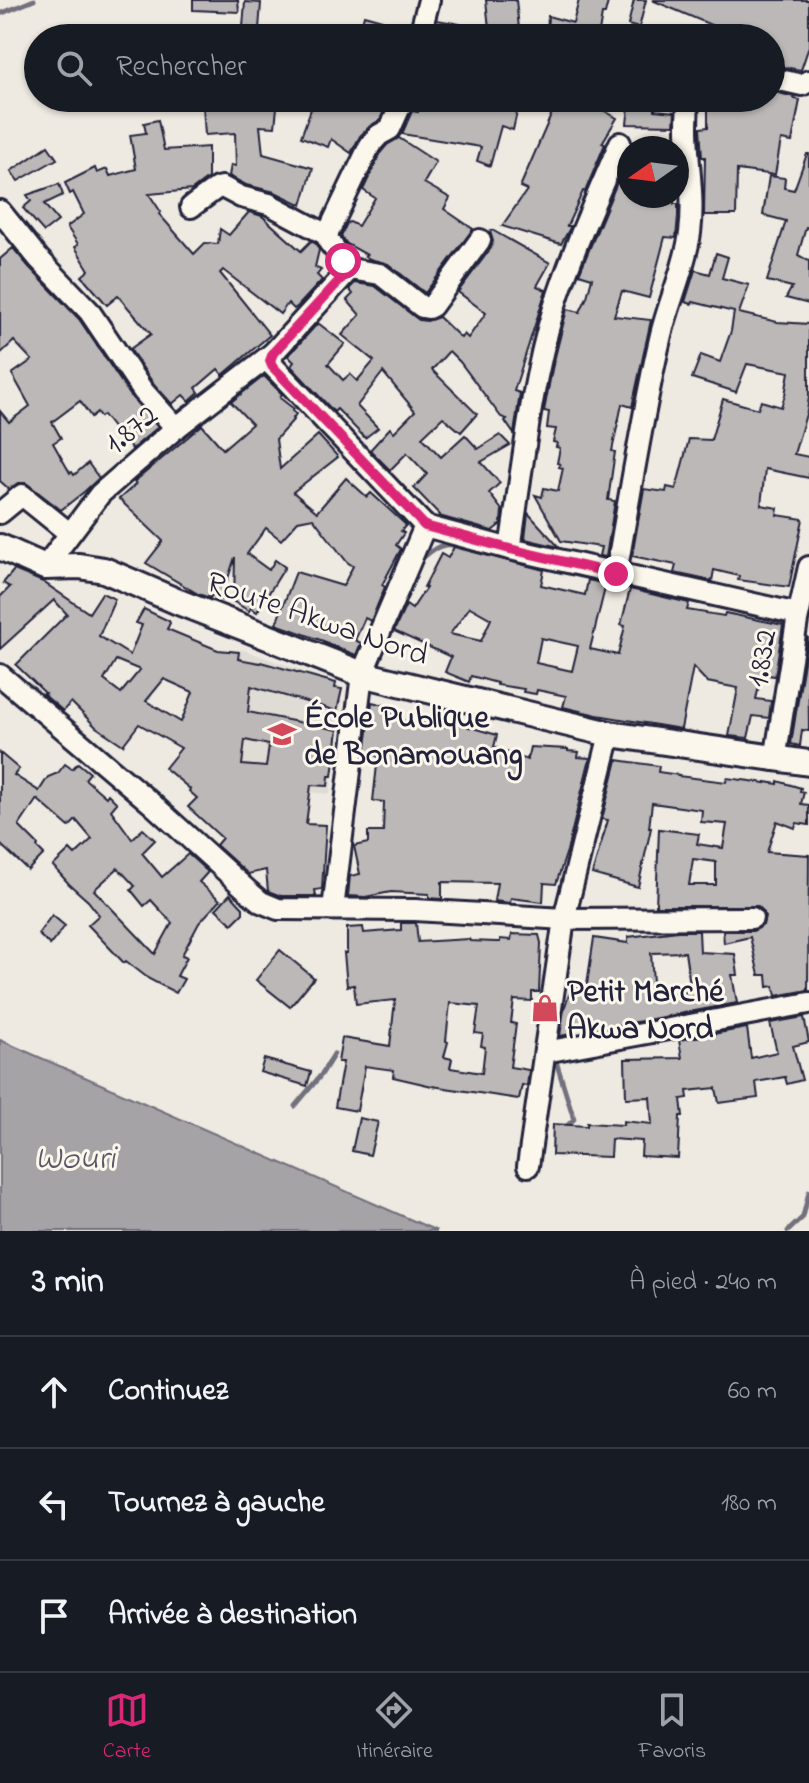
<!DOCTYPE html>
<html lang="fr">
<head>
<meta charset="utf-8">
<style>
	body { margin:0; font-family:"Indie Flower",sans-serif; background:#20242c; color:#f1f3f6 }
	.compass { position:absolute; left:617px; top:136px; width:72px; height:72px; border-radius:50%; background:#171b24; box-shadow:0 2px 6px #0004; rotate:256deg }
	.stop { position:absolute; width:24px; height:24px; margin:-18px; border:6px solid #db2777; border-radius:50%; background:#fff }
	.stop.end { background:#db2777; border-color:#fff; box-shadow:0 2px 8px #0008 }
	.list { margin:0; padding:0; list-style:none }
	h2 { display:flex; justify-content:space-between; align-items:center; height:104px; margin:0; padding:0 32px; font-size:34px }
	h2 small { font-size:26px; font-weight:400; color:#9ea1a6 }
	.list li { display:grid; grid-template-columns:52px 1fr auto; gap:24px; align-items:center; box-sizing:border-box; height:112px; padding:0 32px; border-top:2px solid #363941 }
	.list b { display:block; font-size:30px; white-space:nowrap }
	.list em { font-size:26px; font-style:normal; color:#9ea1a6 }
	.icon { flex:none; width:44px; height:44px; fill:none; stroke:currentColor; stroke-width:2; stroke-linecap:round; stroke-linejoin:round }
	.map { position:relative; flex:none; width:809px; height:1231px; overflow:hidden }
	.search { position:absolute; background:#171b24; box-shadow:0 2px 6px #0004; left:24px; right:24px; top:24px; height:88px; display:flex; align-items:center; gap:20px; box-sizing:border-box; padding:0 28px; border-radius:44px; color:#9ea1a6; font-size:30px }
	.sheet { height:440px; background:#171b24 }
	nav { display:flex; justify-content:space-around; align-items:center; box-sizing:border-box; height:112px; border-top:2px solid #363941; background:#171b24; font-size:22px; color:#9ea1a6 }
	nav a { display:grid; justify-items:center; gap:4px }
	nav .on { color:#db2777 }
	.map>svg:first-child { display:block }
</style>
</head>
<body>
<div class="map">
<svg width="809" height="1231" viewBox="0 0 809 1231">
	<rect width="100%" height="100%" fill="#eeeae2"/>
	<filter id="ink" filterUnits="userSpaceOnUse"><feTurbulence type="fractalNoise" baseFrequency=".0125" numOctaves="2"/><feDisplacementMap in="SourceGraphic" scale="16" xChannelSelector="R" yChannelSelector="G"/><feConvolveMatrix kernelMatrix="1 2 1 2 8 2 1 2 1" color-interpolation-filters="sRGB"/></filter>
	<g filter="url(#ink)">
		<path fill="#dfdbd5" d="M241,649L331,681L328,698L342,700L330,794L217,785Z"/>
		<path fill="#a6a3a7" stroke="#716f7c" stroke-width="2" d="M0,1040L437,1231H0Z"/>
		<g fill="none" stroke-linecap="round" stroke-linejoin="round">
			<g stroke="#716f7c" stroke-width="5">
				<path d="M0,14L34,0"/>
				<path d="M424,557C442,540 451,544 474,549"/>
				<path d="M568,958L574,925"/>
				<path d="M554,1055L574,1119L563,1130"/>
				<path d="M295,1106L321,1075L334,1054"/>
				<path d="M788,1231L803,1217L809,1192"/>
			</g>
		</g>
		<g fill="#bcb8b8" stroke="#22223b" stroke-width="2" fill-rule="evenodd">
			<path d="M193,0H238L239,12L193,10Z"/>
			<path d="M486,0H516L520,38H490Z"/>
			<path d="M579,0H597L608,2L605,14H602L598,38H563L547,34L548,16L573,23Z"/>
			<path d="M634,0H646L639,28L628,25Z"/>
			<path d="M652,0H809V46L801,70L771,65V38H714L716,27Z"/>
			<path d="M245,2L261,3L259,29L243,27Z"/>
			<path d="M364,15L382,20L377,38H358Z"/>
			<path d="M437,20L460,24L458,38H432Z"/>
			<path d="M771,91L794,97V99L800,100L792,142L781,140L775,175L737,170L736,215H704L705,157H702L700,128L708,127V98H771Z"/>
			<path d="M238,98H278L275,127L260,126L263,154L313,168L302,205L275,192L246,185L229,176L231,165L236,166L235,133L205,135L203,105L237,103Z"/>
			<path d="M315,98H333L362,109L368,98H370L386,106L380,120L370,126L360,136L351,153L331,139L328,147L301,137Z"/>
			<path d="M419,98H486L485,102L517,112L513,130L501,126L490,166L477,161L481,147L402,134L412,111L418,112Z"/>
			<path d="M630,98H649V102H654L655,110L675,112L674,125L627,124Z"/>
			<path d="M555,106L601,109L617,118L602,143L605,144L585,192L583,191L567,226H570V228L561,244L502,226L527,190L520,187Z"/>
			<path d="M158,120L164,150L208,147V178L192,190L149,194L161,212L159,214L194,254L205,243L218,244L220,229L229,235L249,212L262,216L301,251L311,241L316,244L319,250L315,267L321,270L317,275L322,280L298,306L294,309L288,303L280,314L223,270L220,273L270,335L223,375L218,369L196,388L199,392L189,401L183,395L172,404L153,383L130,349L151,334L118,296L107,305L82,276L89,270L75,247L78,244L67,227L84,214L73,192L70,194L65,183L95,168L97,173L107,169L110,176L136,169L130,135L146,133L144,123Z"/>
			<path d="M399,138L436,162L424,183L450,198L444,209L473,229L425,293L388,264L370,259L365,256L367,255L347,244L341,236L347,223L350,222L358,226L375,198L363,190L381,152L387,145Z"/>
			<path d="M48,146L57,159L18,181L11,171Z"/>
			<path d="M807,154H809V228L806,227L798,255L809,261V304L786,298L792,287L767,281L786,221L763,215L769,176L785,178L784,188L794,190Z"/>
			<path d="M628,156L629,196H674V204H678V216L676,238L665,237L649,298L622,291L614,316L651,320L632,407L622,404L612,451L615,452L608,500L615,501L606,557L599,556L601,547L561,541L535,495L542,497L544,488L558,491L563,468L559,467L560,464L557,463L560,448L556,447L557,443L553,442L556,429L547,428L549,412L544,411L552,369L567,309L580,312L587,297L592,278L579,274Z"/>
			<path d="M59,184L63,195L44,204L58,221L44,232L23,208L31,201L27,195Z"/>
			<path d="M492,230L550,263L537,286L546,290L514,391L520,393L514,434L505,421L507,419L501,417L460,362L449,351L432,370L477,414L461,432L443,417L422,437L441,457L465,435L478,449L500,435L510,445L481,462L500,483L489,493L502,510L501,524L492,531L439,516L440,515L414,488L427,474L407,453L390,470L370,450L390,428L394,432L415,411L383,372L357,406L378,428L365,438L337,409L334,412L291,366L294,362L288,356L318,323L345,344L328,364L343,380L350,374L357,381L374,361L342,335L360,315L347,300L353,294L349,289L355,283L375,286L419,320L427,321L439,317L461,338L464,334L468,338L486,313L458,292L491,248L493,241L490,232Z"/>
			<path d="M13,248L29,267L79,319L132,398L158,427L132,449L123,438L122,439L103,415L100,417L97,412L91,417L80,401L52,422L61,438L53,443L70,473L72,472L74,475L88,463L99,478L85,491L61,510L26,483H18L9,489L0,481V411L9,422L30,406L12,374L32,360L14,341L0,354V259Z"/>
			<path d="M716,253L728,257L722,278L749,285L739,313L777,322L809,324V397L807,411L794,454L809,457V478L765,469L761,505L778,508L777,515L803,519L789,587L738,580L739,576L714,570L712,581L674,573L676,565L632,556L644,489L666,492L667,487L676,489L689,439L711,440L723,399L758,409L761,401L781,407L785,395L789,372L747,364L736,392L692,378L701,355L720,362L731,331L734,312L693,302L692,304L685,302L695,270L710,274Z"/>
			<path d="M264,376L282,394L280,398L294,409L292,411L296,414L293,418L294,419L276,439L280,469L318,435L338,457L293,492L317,512L346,478L367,497L371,493L406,525L401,531L404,533L396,545L401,549L382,585L385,587L371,621L365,618L355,640L361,643L356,655L325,643L326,642L276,624L296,572L343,586L353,566L347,562L313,518L298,521L281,540L266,528L247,554L269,570L275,560L285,567L257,612L251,608L249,611L234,602L235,557L221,600L212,595L210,598L198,594L146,563L163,541L119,499L136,484L134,482L202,425L223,449L252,424L231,402Z"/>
			<path d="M528,513L559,547L525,539Z"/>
			<path d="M454,547L544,570L541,585L585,595L588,580L606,584L590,649L618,655L625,626L621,625L630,589L689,603L687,610L724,616L725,613L783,625L775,676L762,674L756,699L771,701L769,718L753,716L748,738L729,736L738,688L707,682L693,667L681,729L597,715L563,707L566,696L537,690L536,694L523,692L524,689L497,685V683L471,676L469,682L445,672L451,657L394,631L406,605L412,609L426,588L424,587L441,554L448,558ZM470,607L491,619L481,641L450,634ZM541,638L578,646L572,671L536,663Z"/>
			<path d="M14,570L43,582L89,613L102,593L115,599L99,636L130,655L142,625L136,623L144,609L169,621L170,623L167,629L218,650L239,652L238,659L260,663L261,662L336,683L335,688L342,689L337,711L251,686L248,712L338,730L332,776H329L328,786L311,785L306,824L326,825L322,889L315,890L316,896H281L268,891L266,870L248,874L216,845L222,838L188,807L197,798L189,791L190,789L165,768L181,748L139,724L123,745L96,727L71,702L63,711L43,694L45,693L16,665L67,614L54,600L0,649V597L10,587L3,583ZM116,660L140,670L121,693L104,680ZM164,679L193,692L181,722L146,701ZM245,740L269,745L266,767L242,765Z"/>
			<path d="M808,637L809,731L802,730L800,746L791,744Z"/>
			<path d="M372,702L393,707L391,718L423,725L424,720L448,727L449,721L497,735L494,747L527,760L530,747L568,749V751L579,752L578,757L590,758L567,851L556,884L544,883L543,902L511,898L510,903L494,901L497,883L442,882V899L429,898V894L391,892L365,897L348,896L350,876L360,874L354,846L368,843V832H383L384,802L373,801L378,756L365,753Z"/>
			<path d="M0,753L19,769L14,775L39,791L48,777L58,773L65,764L72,769L78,763L90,773L85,779L106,797L108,794L117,803L111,810L132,839L143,829L155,840L142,853L162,877L188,854L208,872L199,882L220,900L199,923L182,955L187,957L177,976L184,979L176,993L149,979L126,961L124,963L88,925L99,915L88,901L69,884L53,866L70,850L75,855L92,839L76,820L69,827L37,799L19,826L38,845L37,847L44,854L28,870L0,844ZM118,868L135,886L131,890L144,906L151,900L172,923L155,954L94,890Z"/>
			<path d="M617,760L659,766L658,772L679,775L678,776L726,782L727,778L766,783V782L778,784V781L801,788L800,791L804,792L801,804L809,805V825L797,823L795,828L777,821L767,852L809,855L808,990L776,996L774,986L768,987L767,975H759L750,937L724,943L723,931H753L763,925L765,917L763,911L758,906H656L659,829L699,834L697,844L723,848L727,824L701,822L702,810L652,803L649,828H651L638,887L592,874L608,820L602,819ZM693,859L716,862V885H689Z"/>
			<path d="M230,894L243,908V913L232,924L216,909Z"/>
			<path d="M52,915L65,926L50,945L38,934Z"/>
			<path d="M401,923H416L418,942L469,939L470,941L496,942H500V939L511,940L512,934L539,935L541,943L539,992H532V1001L514,1000L511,1023L516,1024L510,1067L529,1070L527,1086L522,1085L519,1099L432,1086L393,1077L394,1070L365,1066L357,1111L335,1107L343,1062H338L342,1038L390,1046L395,1000L356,1004L354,985L347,986L344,953H347V928L363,927L364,933L401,930ZM450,1003L479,1006L475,1033L483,1034L481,1046L485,1047L482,1073L450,1068L452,1059L444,1057L448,1042L446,1041Z"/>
			<path d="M678,931H699L700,952L735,954L738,975H732L737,1003L599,1029L571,1021V1034L560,1036L564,1009L572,986L586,991L594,938L628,943V937ZM685,952L691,991L654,997L651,953Z"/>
			<path d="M280,950L314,978L290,1007L256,980Z"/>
			<path d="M804,1017L809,1042L793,1046L802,1080L787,1084L785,1077L756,1082L758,1098L719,1103L716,1088L687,1091L688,1098L681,1099L683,1116H680L678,1158L641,1156L642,1141L611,1139L610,1157L552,1155L553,1124L587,1126V1123L623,1125V1121L652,1124L650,1097L626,1098L625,1059L682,1058L679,1040L747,1028L751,1058L777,1052L770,1023Z"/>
			<path d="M264,1059L311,1072L307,1086L260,1072Z"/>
			<path d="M359,1118L378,1122L370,1155L352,1151Z"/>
		</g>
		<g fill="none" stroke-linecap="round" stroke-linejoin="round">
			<defs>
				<g id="minor">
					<path d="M419,38L429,0"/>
					<path d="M771,78L802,85L809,81"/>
					<path d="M404,98L390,129L379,135L370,145L327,235L329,242L350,269L380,274L422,307L428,308L432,306L480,240"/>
					<path d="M191,207L217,188L222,187L241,197L269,204L327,235"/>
					<path d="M0,211L38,258L89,311L143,391L176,428"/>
					<path d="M350,269L273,353L271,364L425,526L510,549L798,614"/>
					<path d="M0,513L22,495L69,533"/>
					<path d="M510,549C522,470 531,383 554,308C572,251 597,197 620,143"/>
					<path d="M45,567L100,494L176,428L273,353"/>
					<path d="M616,574C630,495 642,416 660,339C668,303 685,269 690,233C696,188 682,143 689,98"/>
					<path d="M0,675L151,803L249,892L261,902L278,909L415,910L564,919L752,918"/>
					<path d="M775,760L797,621L809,567"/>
					<path d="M333,909L362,674L425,526"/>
					<path d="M545,1052L809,1003"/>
					<path d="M528,1166L564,919L610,734"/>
				</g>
				<path id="major" d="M0,547L45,567L79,566L104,570L176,601L362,674L610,734L809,763"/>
			</defs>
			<use href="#minor" stroke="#22223b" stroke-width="26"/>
			<use href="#major" stroke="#22223b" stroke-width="30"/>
			<use href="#minor" stroke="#fbf7ec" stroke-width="20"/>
			<use href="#major" stroke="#fbf7ec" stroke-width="24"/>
		</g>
	</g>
	<g fill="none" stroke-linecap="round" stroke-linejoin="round" filter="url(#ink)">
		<path stroke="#db2777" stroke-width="10" d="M343,261L350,269L273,353L270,361L272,366L425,526L510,549L616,574"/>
	</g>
	<defs>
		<symbol id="school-bare" viewBox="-9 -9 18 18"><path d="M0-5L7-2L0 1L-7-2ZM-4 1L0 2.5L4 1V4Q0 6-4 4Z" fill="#d1495b" stroke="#fbf7ec" stroke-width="2.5" paint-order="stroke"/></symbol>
		<symbol id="shop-bare" viewBox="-9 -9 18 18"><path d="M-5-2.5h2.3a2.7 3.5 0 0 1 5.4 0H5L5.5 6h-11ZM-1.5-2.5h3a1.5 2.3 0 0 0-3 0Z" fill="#d1495b" stroke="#fbf7ec" stroke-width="2.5" paint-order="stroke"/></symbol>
	</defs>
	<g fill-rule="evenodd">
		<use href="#school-bare" x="262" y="714" width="40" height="40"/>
		<use href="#shop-bare" x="525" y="988" width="40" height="40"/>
	</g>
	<g text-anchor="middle" stroke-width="6" stroke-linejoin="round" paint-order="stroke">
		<g font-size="32" fill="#22223b" stroke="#fbf7ec">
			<text transform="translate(130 428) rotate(-40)" y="11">1.872</text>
			<text transform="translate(318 617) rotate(19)" y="11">Route Akwa Nord</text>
			<text transform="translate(760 658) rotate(-81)" y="11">1.832</text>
		</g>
		<g font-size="32" font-weight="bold" fill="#22223b" stroke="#fbf7ec" text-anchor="start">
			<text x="304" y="727">École Publique<tspan x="304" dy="37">de Bonamouang</tspan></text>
			<text x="567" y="1001">Petit Marché<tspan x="567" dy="37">Akwa Nord</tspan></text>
		</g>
		<g font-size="34" font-style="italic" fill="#575666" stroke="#fbf7ec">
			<text x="75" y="1168">Wouri</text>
		</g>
	</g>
</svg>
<svg class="compass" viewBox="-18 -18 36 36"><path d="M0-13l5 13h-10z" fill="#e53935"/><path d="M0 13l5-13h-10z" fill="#9ea1a6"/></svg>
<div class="stop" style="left:343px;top:261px"></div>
<div class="stop end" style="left:616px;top:574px"></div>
<div class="search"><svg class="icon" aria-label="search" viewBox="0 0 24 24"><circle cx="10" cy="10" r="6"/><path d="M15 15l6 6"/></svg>Rechercher</div>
</div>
<section class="sheet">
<h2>3 min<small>À pied · 240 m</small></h2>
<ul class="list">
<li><svg class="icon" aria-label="ahead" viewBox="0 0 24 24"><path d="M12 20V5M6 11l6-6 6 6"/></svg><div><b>Continuez</b></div><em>60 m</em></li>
<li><svg class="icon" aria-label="left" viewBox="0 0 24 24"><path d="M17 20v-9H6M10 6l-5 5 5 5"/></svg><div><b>Tournez à gauche</b></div><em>180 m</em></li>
<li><svg class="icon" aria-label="arrive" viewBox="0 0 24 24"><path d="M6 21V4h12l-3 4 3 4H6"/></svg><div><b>Arrivée à destination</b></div></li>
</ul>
</section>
<nav>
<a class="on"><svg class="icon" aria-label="map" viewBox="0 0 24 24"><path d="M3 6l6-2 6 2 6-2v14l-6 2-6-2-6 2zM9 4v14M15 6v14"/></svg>Carte</a>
<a><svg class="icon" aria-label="directions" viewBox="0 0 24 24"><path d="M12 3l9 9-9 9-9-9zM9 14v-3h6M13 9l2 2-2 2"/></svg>Itinéraire</a>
<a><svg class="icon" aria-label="saved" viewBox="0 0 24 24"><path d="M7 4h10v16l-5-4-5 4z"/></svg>Favoris</a>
</nav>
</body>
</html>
